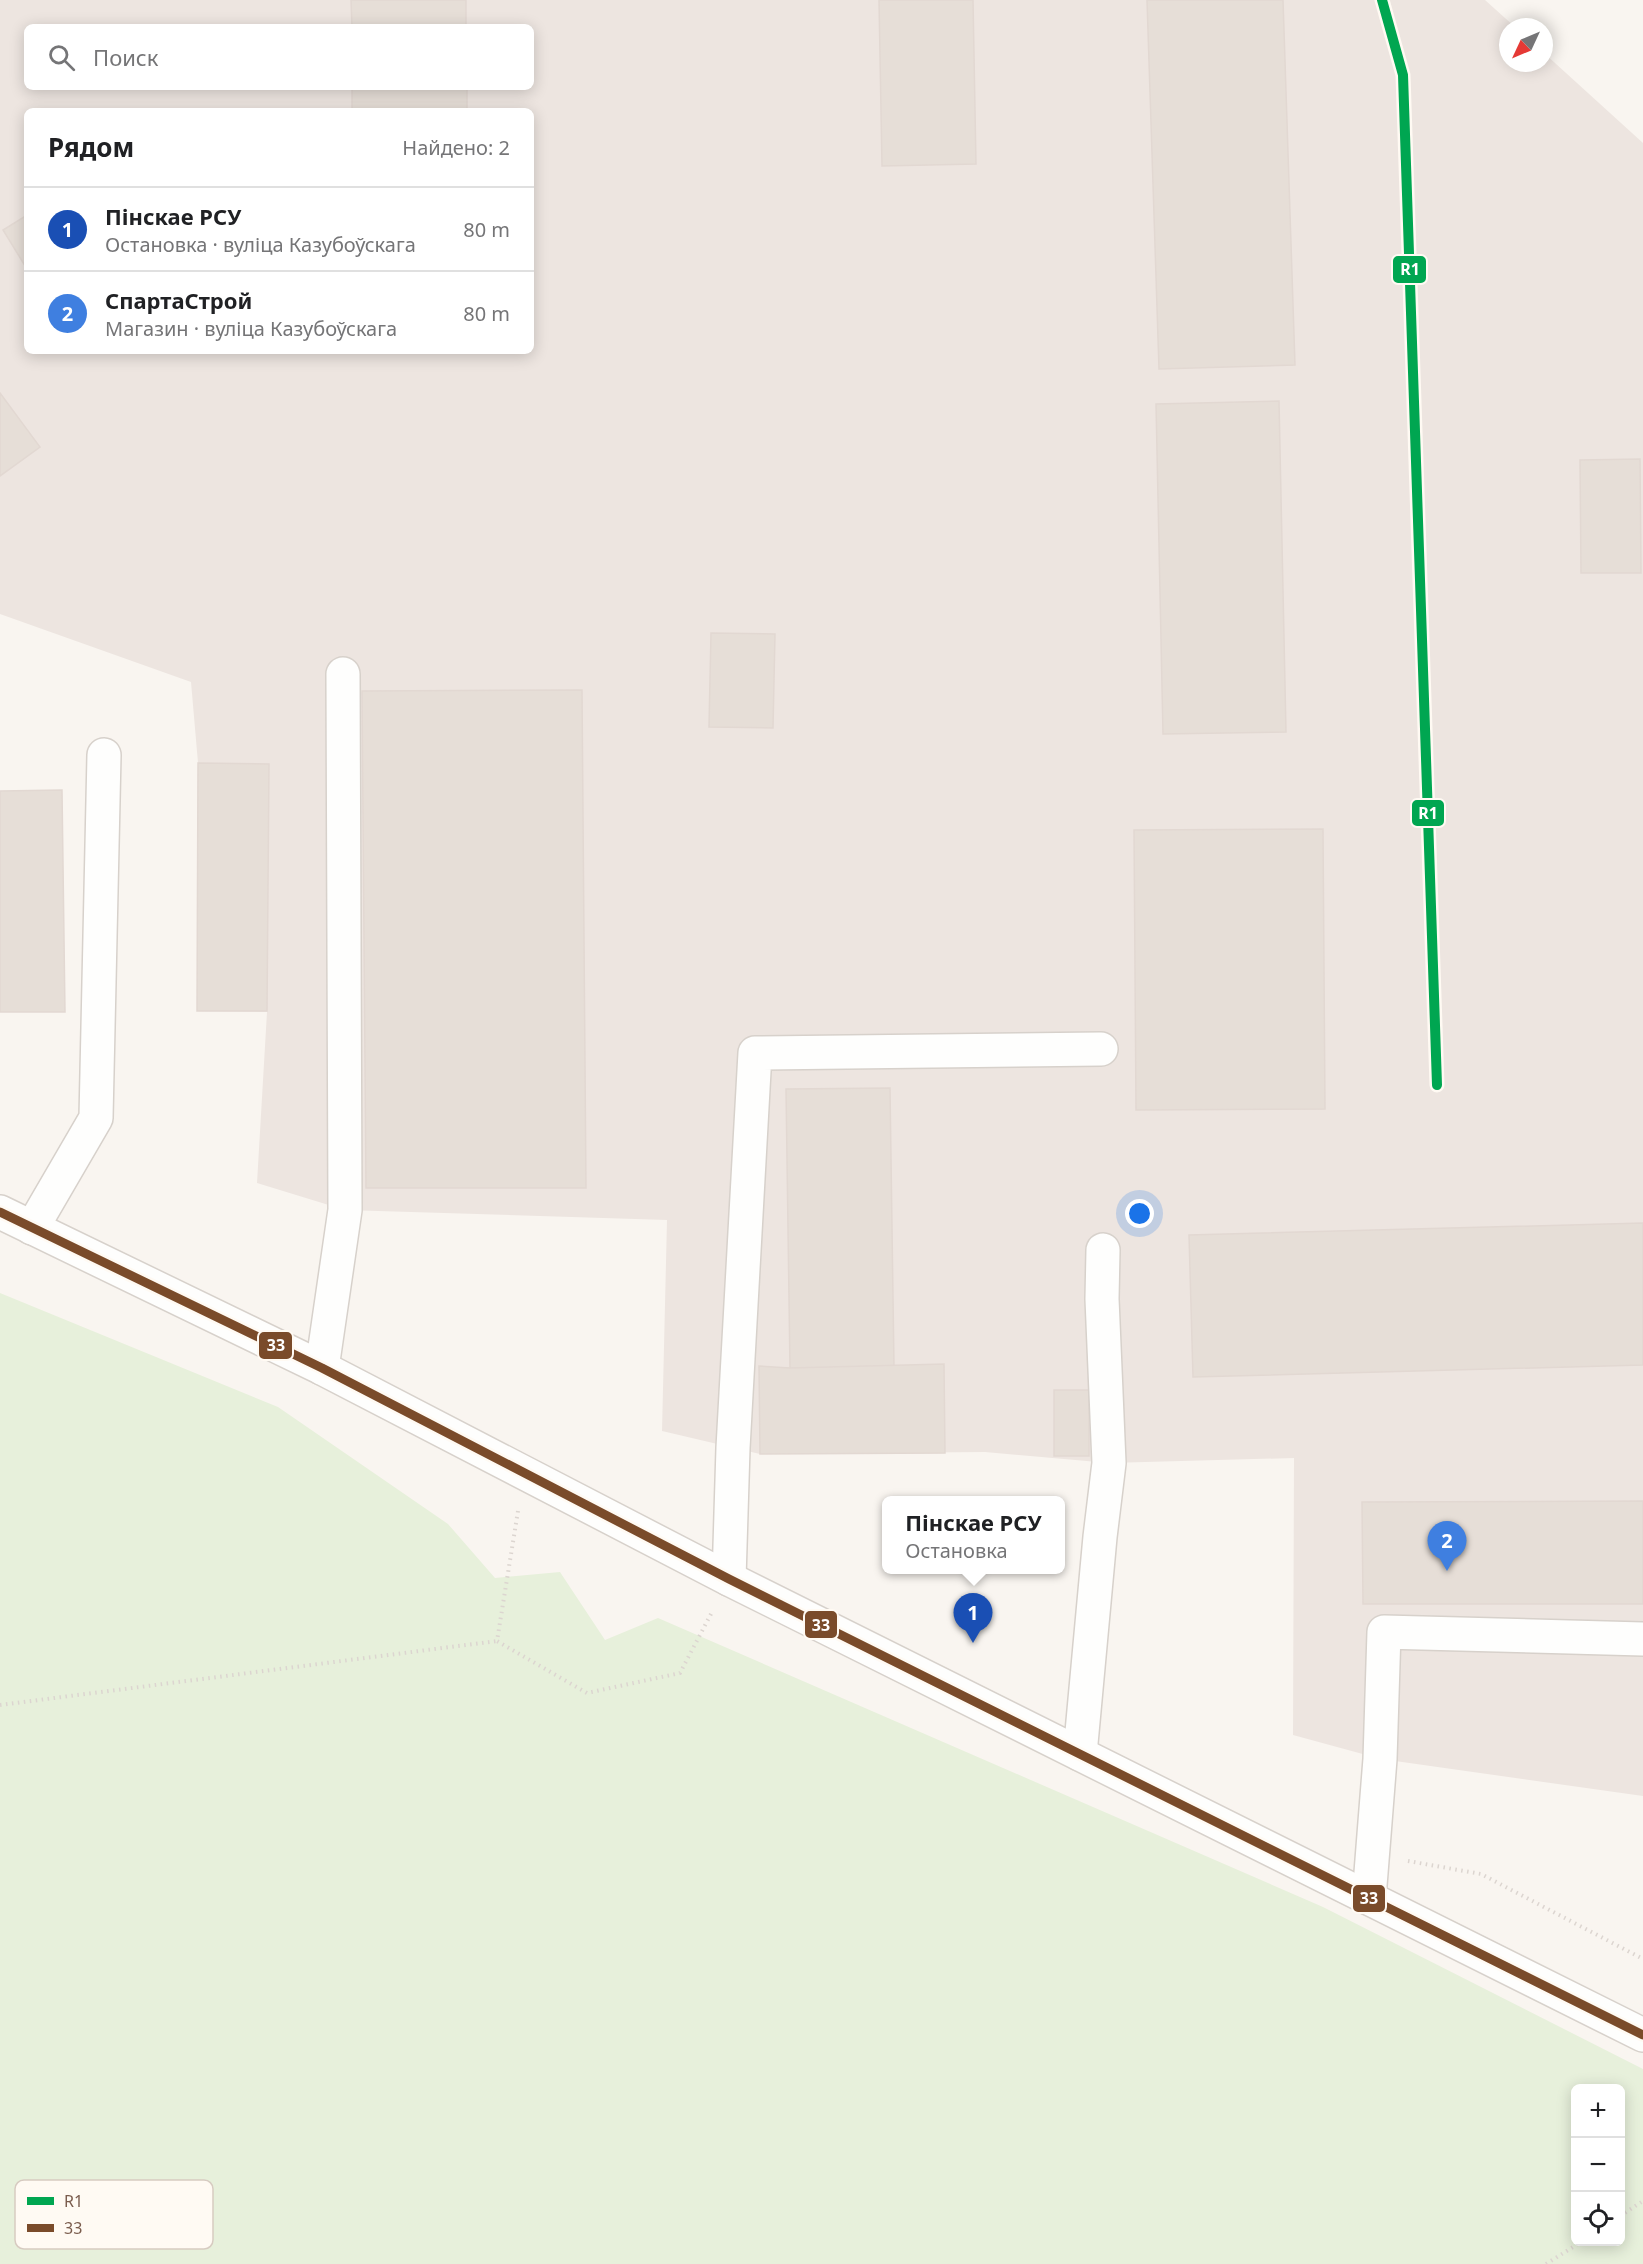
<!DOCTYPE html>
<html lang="ru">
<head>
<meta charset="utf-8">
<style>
	body { margin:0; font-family:"Noto Sans",sans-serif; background:#f6f6f6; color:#202124 }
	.controls { position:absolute; right:18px; bottom:18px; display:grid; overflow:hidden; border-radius:9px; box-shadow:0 3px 15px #0003 }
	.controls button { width:54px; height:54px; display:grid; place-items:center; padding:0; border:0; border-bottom:2px solid #e0e0e0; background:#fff; color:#202124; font:30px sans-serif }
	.compass { position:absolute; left:1499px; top:18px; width:54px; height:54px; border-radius:50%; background:#fff; box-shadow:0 3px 15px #0003; rotate:226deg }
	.you { position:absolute; left:1140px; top:1214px; width:21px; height:21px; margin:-15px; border:4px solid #fff; border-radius:50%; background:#1a73e8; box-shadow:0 0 0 9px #1a73e833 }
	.badge { display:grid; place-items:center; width:39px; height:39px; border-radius:50%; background:#b45309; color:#fff; font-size:20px; font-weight:700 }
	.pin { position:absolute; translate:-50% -50px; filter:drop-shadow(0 2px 3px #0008) }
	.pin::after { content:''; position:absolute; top:32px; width:21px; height:18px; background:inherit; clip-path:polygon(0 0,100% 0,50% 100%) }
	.popup { position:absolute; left:882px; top:1496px; width:183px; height:78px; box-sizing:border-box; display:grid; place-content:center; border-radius:9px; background:#fff; filter:drop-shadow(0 2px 4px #0005); font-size:20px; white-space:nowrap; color:#757577 }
	.popup b { font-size:22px; color:#202124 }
	.popup::after { content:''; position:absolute; left:50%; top:100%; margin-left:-12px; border:12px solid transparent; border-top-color:#fff }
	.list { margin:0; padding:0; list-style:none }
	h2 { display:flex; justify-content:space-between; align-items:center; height:78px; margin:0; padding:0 24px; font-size:26px }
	h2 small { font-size:20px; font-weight:400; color:#757577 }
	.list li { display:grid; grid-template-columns:39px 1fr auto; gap:18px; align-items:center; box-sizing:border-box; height:84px; padding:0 24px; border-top:2px solid #e0e0e0 }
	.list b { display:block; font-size:22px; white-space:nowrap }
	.list p { margin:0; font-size:20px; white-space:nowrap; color:#757577 }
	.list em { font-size:20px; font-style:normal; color:#757577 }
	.icon { flex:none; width:33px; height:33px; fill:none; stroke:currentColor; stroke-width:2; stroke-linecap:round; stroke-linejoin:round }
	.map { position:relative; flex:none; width:1643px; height:2264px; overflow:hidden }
	.search { position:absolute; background:#fff; box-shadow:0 3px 15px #0003; left:24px; top:24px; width:510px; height:66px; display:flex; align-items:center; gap:15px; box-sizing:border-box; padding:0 21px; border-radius:9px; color:#757577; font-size:22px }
	.panel { position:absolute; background:#fff; box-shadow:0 3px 15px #0003; left:24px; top:108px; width:510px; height:246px; border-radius:9px }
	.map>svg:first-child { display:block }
</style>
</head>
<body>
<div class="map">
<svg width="1643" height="2264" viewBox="0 0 1643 2264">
	<rect width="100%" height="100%" fill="#f9f5f0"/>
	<path fill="#ede5e0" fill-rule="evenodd" d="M0,0H1485L1515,27H1508V63H1544V53L1643,143V1796L1381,1759L1293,1735L1294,1458L1109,1463L985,1452L760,1454L662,1431L667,1220L345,1210L257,1183L267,1012L197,1011L198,763L191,682L0,614ZM27,27H531V87H27ZM27,111H531V351H27Z"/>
	<path fill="#e7f0db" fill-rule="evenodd" d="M0,1293L278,1407L448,1524L495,1578L560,1572L605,1640L658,1618L1323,1907L1643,2069V2264H0ZM1576,2088H1620V2242H1576Z"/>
	<g fill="#e6ded7" stroke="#e2d8d2" stroke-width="1.5">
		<path d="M351,0H466V27H352Z"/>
		<path d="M879,0H973L976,164L882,166Z"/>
		<path d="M1147,0H1283L1295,365L1159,369Z"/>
		<rect x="352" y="87" width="115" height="24"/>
		<path d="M27,215V269L3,230Z"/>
		<path d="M0,393L40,447L0,476Z"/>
		<path d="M1279,401L1286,732L1163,734L1156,404Z"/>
		<path d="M1640,459L1641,573H1581L1580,460Z"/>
		<path d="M711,633L775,634L773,728L709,727Z"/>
		<path d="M582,690L586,1188H366L362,691Z"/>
		<path d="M198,763L269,764L267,1011H197Z"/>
		<path d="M62,790L65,1012H0V791Z"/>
		<path d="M1323,829L1325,1109L1136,1110L1134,830Z"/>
		<path d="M890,1088L894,1367L790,1368L786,1089Z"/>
		<path d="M1643,1223V1365L1193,1377L1189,1235Z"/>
		<path d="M944,1364L945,1453L760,1454L759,1366L790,1368Z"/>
		<rect x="1054" y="1390" width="35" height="66"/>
		<path d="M1643,1501V1604H1363L1362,1502Z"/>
	</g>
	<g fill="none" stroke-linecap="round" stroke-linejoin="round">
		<defs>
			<g id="minor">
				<path d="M0,1212L322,1368L729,1579L1643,2035"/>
				<path d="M32,1228L96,1118L104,755"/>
				<path d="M322,1368L345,1210L343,674"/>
				<path d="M729,1579L733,1448L755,1053L1101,1049"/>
				<path d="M1080,1754L1100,1537L1109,1463L1102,1299L1103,1250"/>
				<path d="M1369,1898L1380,1759L1384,1632L1643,1639"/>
			</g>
		</defs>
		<use href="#minor" stroke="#d7d1cb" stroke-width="36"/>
		<g stroke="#dcd5d0" stroke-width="4" stroke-dasharray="1.5 4.5" stroke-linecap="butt">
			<path d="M518,1511L497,1641L587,1693L680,1673L712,1612"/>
			<path d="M0,1705L497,1641"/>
			<path d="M1408,1861L1481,1874L1643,1959"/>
			<path d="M1620,2216L1643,2201"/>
			<path d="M1546,2264L1581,2242"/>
		</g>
		<use href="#minor" stroke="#fefefd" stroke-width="33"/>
		<defs>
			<path id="bus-1" d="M0,1212L322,1368L729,1579L1643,2035"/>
		</defs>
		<use href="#bus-1" stroke="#fffaf3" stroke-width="14"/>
		<use href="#bus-1" stroke="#7a4b2a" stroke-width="9"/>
		<defs>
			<path id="rail-1" d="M1382,0L1403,75L1437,1085"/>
		</defs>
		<use href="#rail-1" stroke="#fffaf3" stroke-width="15"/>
		<use href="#rail-1" stroke="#00a651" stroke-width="10"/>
	</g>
	<rect x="15" y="2180" width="198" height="69" rx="9" fill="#fffaf3" stroke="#d7cbc1" stroke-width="1.5"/>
	<rect x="27" y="2197" width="27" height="8" fill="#00a651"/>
	<rect x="27" y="2224" width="27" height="8" fill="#7a4b2a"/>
	<g font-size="16" fill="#7a5c4d">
		<text x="64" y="2207">R1</text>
		<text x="64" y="2234">33</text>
	</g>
	<g stroke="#fffaf3" stroke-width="2">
		<rect x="1392" y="255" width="35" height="29" rx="6" fill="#00a651"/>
		<rect x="1411" y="799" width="34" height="28" rx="6" fill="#00a651"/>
		<rect x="258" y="1331" width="35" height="29" rx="6" fill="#7a4b2a"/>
		<rect x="804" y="1610" width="34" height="29" rx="6" fill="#7a4b2a"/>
		<rect x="1352" y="1884" width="34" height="29" rx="6" fill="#7a4b2a"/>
	</g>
	<g font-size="16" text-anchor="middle" font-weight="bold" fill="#fff">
		<text x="1410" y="275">R1</text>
		<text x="1428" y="819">R1</text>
		<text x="276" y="1351">33</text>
		<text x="821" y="1631">33</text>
		<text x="1369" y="1904">33</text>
	</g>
</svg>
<div class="controls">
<button>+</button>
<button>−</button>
<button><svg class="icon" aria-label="locate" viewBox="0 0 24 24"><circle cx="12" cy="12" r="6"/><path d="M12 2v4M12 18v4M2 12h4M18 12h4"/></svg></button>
</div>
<svg class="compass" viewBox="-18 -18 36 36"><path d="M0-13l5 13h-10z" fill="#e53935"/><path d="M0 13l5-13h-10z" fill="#757577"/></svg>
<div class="you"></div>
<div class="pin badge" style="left:973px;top:1643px;background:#1a4fb4">1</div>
<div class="popup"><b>Пінскае РСУ</b>Остановка</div>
<div class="pin badge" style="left:1447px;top:1571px;background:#3f7fe0">2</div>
<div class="search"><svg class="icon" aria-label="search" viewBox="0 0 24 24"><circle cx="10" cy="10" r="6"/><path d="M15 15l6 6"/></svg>Поиск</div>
<section class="panel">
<h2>Рядом<small>Найдено: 2</small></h2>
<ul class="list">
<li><span class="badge" style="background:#1a4fb4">1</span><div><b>Пінскае РСУ</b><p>Остановка · вуліца Казубоўскага</p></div><em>80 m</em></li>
<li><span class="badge" style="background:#3f7fe0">2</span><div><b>СпартаСтрой</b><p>Магазин · вуліца Казубоўскага</p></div><em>80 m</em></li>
</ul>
</section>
</div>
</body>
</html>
